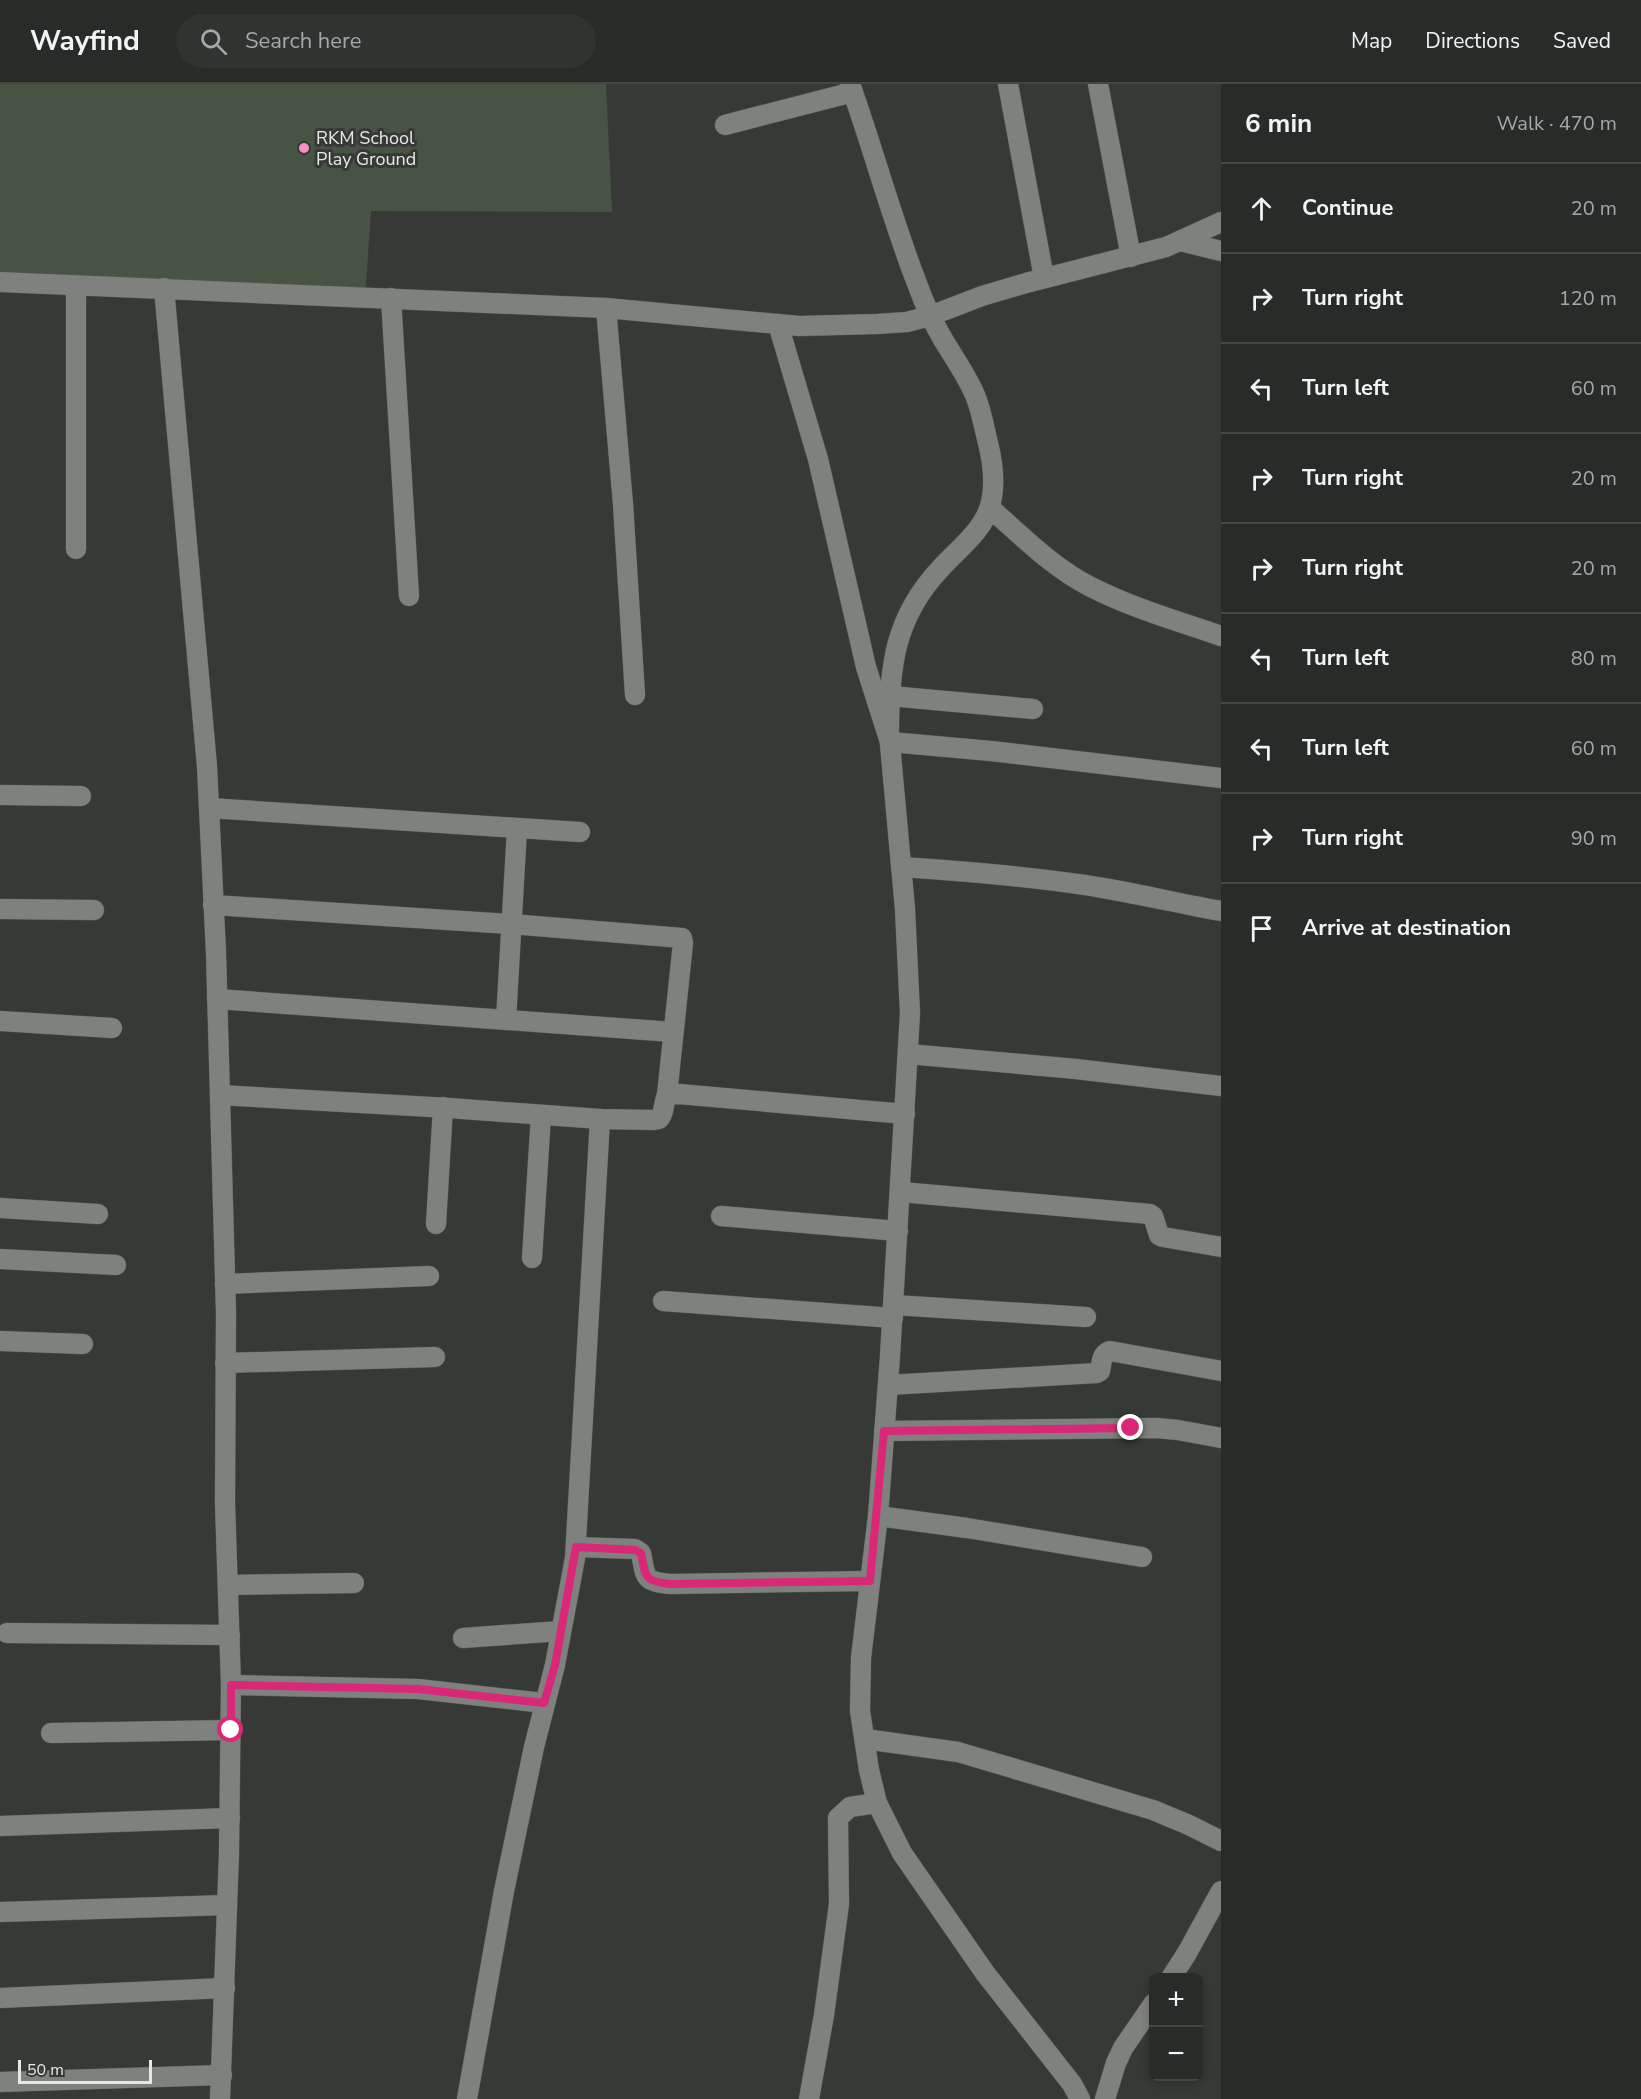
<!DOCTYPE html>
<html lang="en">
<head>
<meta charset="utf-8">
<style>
	body { margin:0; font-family:"Nunito Sans",sans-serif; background:#303330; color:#f1f3f6 }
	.controls { position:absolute; right:18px; bottom:18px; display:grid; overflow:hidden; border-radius:9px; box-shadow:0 3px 9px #0003 }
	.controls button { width:54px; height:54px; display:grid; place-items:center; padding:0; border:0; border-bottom:2px solid #444745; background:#282b28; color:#f1f3f6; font:30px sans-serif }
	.scale { position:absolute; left:18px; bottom:15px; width:134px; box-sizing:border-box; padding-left:6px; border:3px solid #e6e8e6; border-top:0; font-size:16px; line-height:21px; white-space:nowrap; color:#e6e8e6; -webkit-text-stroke:4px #363936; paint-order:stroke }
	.stop { position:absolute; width:18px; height:18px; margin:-14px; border:4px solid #db2777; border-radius:50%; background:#fff }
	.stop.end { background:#db2777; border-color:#fff; box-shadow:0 2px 6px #0008 }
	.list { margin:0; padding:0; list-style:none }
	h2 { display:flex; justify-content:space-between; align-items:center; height:78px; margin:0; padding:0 24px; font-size:26px }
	h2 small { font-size:20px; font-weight:400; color:#a5a7a8 }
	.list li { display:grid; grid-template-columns:39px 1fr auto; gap:18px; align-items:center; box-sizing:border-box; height:90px; padding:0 24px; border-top:2px solid #444745 }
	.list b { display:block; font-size:22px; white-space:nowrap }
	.list em { font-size:20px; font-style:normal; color:#a5a7a8 }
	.icon { flex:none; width:33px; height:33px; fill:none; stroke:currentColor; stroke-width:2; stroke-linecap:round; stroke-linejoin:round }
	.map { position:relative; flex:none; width:1221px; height:2015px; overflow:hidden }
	header { display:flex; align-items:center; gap:36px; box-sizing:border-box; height:84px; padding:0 30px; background:#282b28; border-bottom:2px solid #444745 }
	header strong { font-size:28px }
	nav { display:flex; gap:33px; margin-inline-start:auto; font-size:21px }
	.search { width:420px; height:54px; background:#303330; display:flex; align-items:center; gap:15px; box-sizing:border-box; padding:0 21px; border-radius:33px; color:#a5a7a8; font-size:22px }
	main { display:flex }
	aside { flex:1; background:#282b28 }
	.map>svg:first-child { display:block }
</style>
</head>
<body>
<header>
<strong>Wayfind</strong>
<div class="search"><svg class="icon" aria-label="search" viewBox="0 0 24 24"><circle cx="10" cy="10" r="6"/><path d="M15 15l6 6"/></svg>Search here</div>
<nav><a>Map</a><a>Directions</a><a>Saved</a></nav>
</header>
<main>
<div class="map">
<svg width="1221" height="2015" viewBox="0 0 1221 2015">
	<rect width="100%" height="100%" fill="#363936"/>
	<path fill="#475444" d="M0,0H606L612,128L371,127L365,214L0,189Z"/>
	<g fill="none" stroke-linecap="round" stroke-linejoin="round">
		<defs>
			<g id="minor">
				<path d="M850,0C874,67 892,136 918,202C924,219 932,236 941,252C952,271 966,290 975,311C981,325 984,343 988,359C993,379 996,401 990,422C983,447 957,466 940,485C894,534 889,584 889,649L905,825L910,929L890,1272L878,1432L861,1574L860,1627L869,1686L877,1719L902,1769L985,1889L1072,2000L1080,2015"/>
				<path d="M1008,0L1044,194"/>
				<path d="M1098,0L1131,173"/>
				<path d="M725,41L853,8"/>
				<path d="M1180,157L1221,167"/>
				<path d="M0,198L606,224L799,242L877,240L907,238L930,232L982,212L1026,199L1166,163L1221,138"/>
				<path d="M164,204L207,682L216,869L226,1229L225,1419L231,1601L229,1769L220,2015"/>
				<path d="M391,214L409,512"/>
				<path d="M606,224L623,420L635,611"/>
				<path d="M778,240L818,375L866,583L890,658L991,667L1221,694"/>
				<path d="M990,424C1022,452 1053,484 1091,503C1132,524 1178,537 1221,552"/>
				<path d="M76,465V202"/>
				<path d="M890,612L1033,625"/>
				<path d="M0,711L81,712"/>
				<path d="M209,724L580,748"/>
				<path d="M901,783C963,787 1024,792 1085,801C1131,808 1176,819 1221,827"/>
				<path d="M213,821L511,840L682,854L683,859L667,1011"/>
				<path d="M0,825L94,826"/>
				<path d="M217,915L673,948"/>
				<path d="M506,936L517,745"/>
				<path d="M0,937L112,944"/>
				<path d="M908,970L1076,985L1221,1002"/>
				<path d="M220,1011L449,1024L600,1035L654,1036L659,1035C665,1029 663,1019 667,1011L679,1010L905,1030"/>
				<path d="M901,1108L1150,1130L1153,1132L1159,1151L1163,1153L1221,1163"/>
				<path d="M0,1124L98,1130"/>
				<path d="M721,1132L898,1147"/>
				<path d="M436,1140L443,1023"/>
				<path d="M532,1174L541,1031"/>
				<path d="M0,1175L116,1181"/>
				<path d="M225,1200L429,1192"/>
				<path d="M663,1217L893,1234"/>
				<path d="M894,1221L1086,1233"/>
				<path d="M0,1257L83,1260"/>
				<path d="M225,1279L435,1273"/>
				<path d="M888,1301L1097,1289L1100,1287C1102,1278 1101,1270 1110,1267L1221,1287"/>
				<path d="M884,1347L1156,1344L1178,1346L1221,1354"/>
				<path d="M878,1432L967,1444L1142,1473"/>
				<path d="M576,1463L635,1465L641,1469C646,1494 643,1497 670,1500L870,1497"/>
				<path d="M228,1501L354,1499"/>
				<path d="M7,1549L230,1551"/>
				<path d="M463,1554L561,1547"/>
				<path d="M231,1601L418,1605L544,1619"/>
				<path d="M51,1649L231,1646"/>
				<path d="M865,1655L958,1668L1002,1681L1153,1726L1189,1741L1221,1757"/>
				<path d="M0,1742L230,1734"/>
				<path d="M0,1828L227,1821"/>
				<path d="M1171,1894L1187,1869L1221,1807"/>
				<path d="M0,1914L225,1904"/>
				<path d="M0,1998L222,1991"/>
				<path d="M467,2015L504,1807L534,1663L555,1581L575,1474L600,1035"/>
				<path d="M809,2015L824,1931L839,1820L838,1734L850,1723L877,1719"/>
				<path d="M1105,2015L1116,1979L1123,1964L1154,1919"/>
			</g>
		</defs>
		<use href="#minor" stroke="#565855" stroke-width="21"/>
		<use href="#minor" stroke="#7f817e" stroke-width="20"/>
	</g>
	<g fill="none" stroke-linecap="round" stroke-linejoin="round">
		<path stroke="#db2777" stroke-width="8" d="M231,1646V1601L418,1605L544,1619L555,1581L576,1463L635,1466L641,1469C646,1494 644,1497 670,1500L870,1497L884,1347L1131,1344"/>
	</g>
	<circle fill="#fb8fc5" stroke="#363936" stroke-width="2" cx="304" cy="64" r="6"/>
	<g text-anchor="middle" stroke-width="6" stroke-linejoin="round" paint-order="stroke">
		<g font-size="18" fill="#e6e8e6" stroke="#363936" text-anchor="start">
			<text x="316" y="60">RKM School<tspan x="316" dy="21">Play Ground</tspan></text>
		</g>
	</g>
</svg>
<div class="controls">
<button>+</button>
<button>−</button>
</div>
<div class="scale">50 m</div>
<div class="stop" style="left:231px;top:1646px"></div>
<div class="stop end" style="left:1131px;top:1344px"></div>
</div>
<aside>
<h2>6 min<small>Walk · 470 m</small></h2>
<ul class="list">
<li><svg class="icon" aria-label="ahead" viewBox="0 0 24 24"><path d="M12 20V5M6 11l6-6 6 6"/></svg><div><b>Continue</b></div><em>20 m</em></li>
<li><svg class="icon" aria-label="right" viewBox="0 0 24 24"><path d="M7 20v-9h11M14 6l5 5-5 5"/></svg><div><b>Turn right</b></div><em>120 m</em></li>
<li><svg class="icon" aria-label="left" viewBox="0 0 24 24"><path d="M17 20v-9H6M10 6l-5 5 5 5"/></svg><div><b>Turn left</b></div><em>60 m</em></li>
<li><svg class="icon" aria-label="right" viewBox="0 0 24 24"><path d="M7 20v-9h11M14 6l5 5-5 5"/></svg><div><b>Turn right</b></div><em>20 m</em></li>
<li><svg class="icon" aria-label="right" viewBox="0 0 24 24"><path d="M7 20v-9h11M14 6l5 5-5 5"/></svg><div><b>Turn right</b></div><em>20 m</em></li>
<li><svg class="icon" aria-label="left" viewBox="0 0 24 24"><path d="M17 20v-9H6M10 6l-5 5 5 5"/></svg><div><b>Turn left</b></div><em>80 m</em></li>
<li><svg class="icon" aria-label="left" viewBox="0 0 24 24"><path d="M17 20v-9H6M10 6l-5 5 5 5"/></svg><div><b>Turn left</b></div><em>60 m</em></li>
<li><svg class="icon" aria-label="right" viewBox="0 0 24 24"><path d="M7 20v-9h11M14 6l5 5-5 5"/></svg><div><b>Turn right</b></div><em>90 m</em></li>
<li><svg class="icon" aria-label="arrive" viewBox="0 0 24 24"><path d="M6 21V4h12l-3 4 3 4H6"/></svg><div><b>Arrive at destination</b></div></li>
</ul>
</aside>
</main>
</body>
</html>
